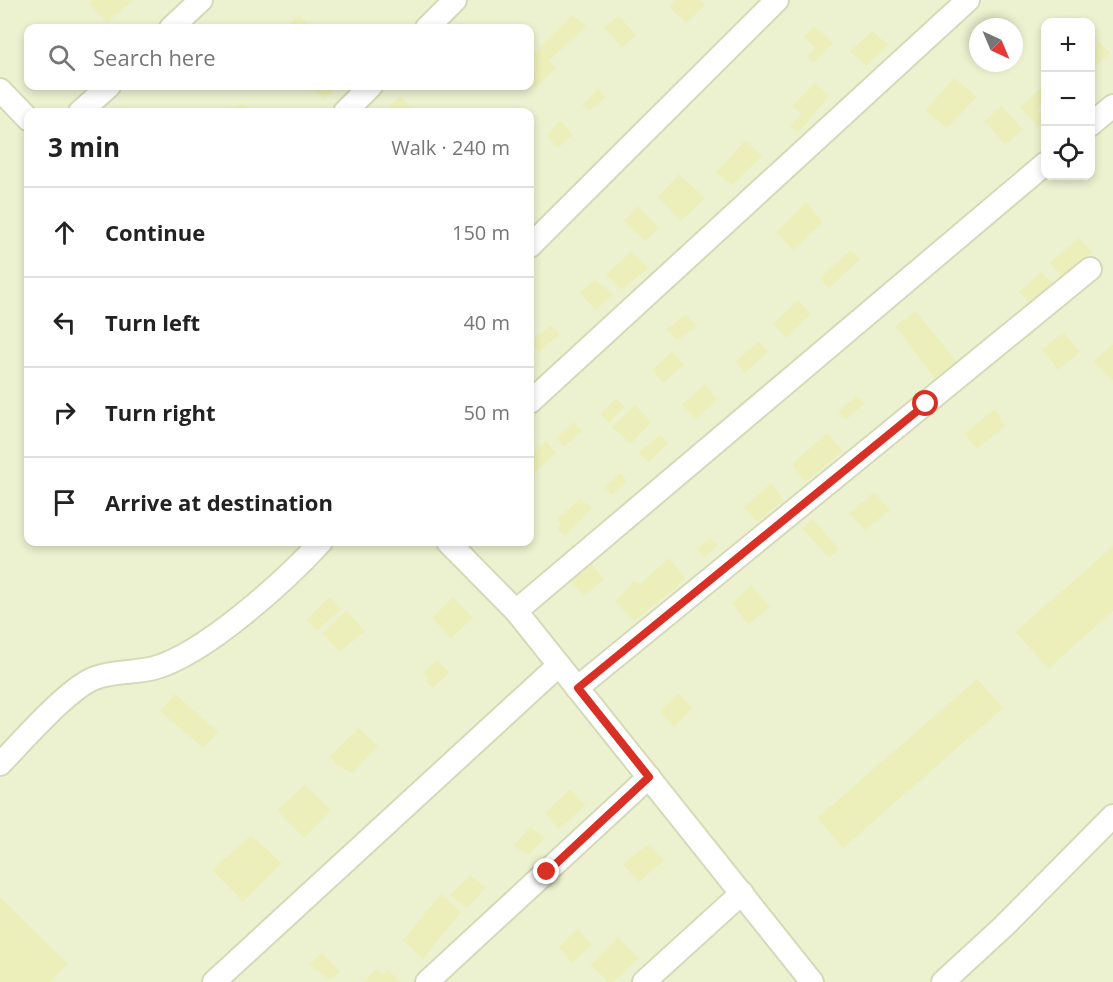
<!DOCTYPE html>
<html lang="en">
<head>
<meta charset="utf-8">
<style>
	body { margin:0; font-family:"Open Sans",sans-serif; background:#f2f2f2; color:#222 }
	.controls { position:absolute; right:18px; top:18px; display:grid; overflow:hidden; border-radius:12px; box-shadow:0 3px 9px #0003 }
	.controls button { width:54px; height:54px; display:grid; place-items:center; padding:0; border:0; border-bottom:2px solid #e0e0e0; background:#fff; color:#222; font:30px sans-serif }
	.compass { position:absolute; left:969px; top:18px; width:54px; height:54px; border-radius:50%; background:#fff; box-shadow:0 3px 9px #0003; rotate:136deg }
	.stop { position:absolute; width:18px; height:18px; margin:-14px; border:4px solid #d93025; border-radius:50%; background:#fff }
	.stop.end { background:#d93025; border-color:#fff; box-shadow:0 2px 6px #0008 }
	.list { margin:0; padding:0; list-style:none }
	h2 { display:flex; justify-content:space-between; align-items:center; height:78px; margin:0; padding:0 24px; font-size:26px }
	h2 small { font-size:20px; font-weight:400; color:#767676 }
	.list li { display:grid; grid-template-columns:39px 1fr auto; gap:18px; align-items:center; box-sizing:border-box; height:90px; padding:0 24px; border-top:2px solid #e0e0e0 }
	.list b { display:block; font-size:22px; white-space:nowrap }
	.list em { font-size:20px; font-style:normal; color:#767676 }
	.icon { flex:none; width:33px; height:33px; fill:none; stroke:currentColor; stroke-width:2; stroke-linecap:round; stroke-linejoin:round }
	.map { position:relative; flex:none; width:1113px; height:982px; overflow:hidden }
	.search { position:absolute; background:#fff; box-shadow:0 3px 9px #0003; left:24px; top:24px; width:510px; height:66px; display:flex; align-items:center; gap:15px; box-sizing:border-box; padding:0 21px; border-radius:12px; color:#767676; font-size:22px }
	.panel { position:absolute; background:#fff; box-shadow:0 3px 9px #0003; left:24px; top:108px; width:510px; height:438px; border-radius:12px }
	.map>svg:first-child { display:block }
</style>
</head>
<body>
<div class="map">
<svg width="1113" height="982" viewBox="0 0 1113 982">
	<rect width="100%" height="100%" fill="#f4fbe1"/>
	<path fill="#ecf2d0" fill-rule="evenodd" d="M0,0H1113V982H0ZM1046,22H1090V176H1046ZM978,27H1014V63H978ZM28,28H530V86H28ZM28,112H530V542H28Z"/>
	<g fill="#edefba">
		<path d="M92,0H133L107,23L89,4Z"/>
		<path d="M676,0H701L705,5L686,23L669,7Z"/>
		<path d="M299,15L312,28H286Z"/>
		<path d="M572,15L586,26L549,61L556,68L535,88L530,82V57Z"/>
		<path d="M619,16L636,35L622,48L604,27Z"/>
		<path d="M814,26L833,43L814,63L807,57L815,48L804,37Z"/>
		<path d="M872,31L888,45L866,66L850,51Z"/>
		<path d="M1090,32L1110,53L1090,71Z"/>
		<path d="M954,78L977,97L947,128L925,111Z"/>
		<path d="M815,83L829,96L798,133L790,126L801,114L792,106Z"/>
		<path d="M1046,84V102L1037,109L1046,119L1037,126L1020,107Z"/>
		<path d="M320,86H339L324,99L315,91Z"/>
		<path d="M598,89L606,97L589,111L582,105Z"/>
		<path d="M400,96L411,108L406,112H384Z"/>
		<path d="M241,104L249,106L251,112H234L236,106Z"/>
		<path d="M1002,106L1023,130L1005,145L984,121Z"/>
		<path d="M560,120L573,135L558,148L547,136Z"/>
		<path d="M745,140L762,156L732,185L716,173Z"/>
		<path d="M679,174L705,198L681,221L658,197Z"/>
		<path d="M806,202L823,222L793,250L776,232Z"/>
		<path d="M638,206L659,228L645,241L624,221Z"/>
		<path d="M1079,238L1093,252L1063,278L1050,263Z"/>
		<path d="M851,250L860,259L829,288L820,278Z"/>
		<path d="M632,251L649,268L621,290L606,275Z"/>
		<path d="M1041,272L1054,284L1031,304L1019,292Z"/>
		<path d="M595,280L613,294L596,310L579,293Z"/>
		<path d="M798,300L811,314L786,338L773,324Z"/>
		<path d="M916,311L956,361L935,379L895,326Z"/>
		<path d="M686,314L696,326L677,341L666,330Z"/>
		<path d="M551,325L560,334L539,352L530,343Z"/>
		<path d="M1064,332L1080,352L1058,370L1042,349Z"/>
		<path d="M759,341L768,352L745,373L735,362Z"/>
		<path d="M1113,344V381L1093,361Z"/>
		<path d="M672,351L684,365L663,383L652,370Z"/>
		<path d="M705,384L717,399L696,419L682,405Z"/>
		<path d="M856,396L865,403L846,420L838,412Z"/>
		<path d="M616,398L625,407L609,423L600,414Z"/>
		<path d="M635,405L651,422L631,444L612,427Z"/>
		<path d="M995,409L1005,426L977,449L964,434Z"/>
		<path d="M574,422L582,431L564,447L556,438Z"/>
		<path d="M827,433L843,451L805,482L792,464Z"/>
		<path d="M660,435L668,443L649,462L638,453Z"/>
		<path d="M546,441L556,453L533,475L530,471V456Z"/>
		<path d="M620,473L627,481L612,495L604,487Z"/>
		<path d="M771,483L784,500L757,522L744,507Z"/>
		<path d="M874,492L890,510L865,530L849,514Z"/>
		<path d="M580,499L592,508L565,536L557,529L561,524L557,519Z"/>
		<path d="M813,519L839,549L829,558L802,528Z"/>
		<path d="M710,538L718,545L704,558L697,549Z"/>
		<path d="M1113,546V611L1048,669L1015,632Z"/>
		<path d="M587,558L604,579L584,596L566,576Z"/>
		<path d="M669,558L686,579L634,621L615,602L634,581L640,584Z"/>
		<path d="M751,585L770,607L748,625L732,603Z"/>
		<path d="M329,597L341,609L317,631L306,620Z"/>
		<path d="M453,597L473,618L451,638L432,618Z"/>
		<path d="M346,610L365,631L340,652L322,634Z"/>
		<path d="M437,660L450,672L433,688L426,682L429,679L423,672Z"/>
		<path d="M977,679L1003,708L843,848L817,818Z"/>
		<path d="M678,693L693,708L674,727L659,712Z"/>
		<path d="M175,694L218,732L203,748L160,711Z"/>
		<path d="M358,728L378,746L352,773L335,764L330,756Z"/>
		<path d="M305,785L331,810L304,838L277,810Z"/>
		<path d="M570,789L586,805L559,829L545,813Z"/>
		<path d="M530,827L545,837L529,855L513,846Z"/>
		<path d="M251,835L282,863L243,902L212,870Z"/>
		<path d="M649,844L664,860L639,882L622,864Z"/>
		<path d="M470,875L486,888L467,908L450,895Z"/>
		<path d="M441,894L461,912L423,959L403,940Z"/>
		<path d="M0,897L68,964L50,982H0Z"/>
		<path d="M578,929L592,945L572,963L559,947Z"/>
		<path d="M618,937L639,958L613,982H609L590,965Z"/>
		<path d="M322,953L340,971L330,980L309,964Z"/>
		<path d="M376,969L383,974L388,970L401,982H363Z"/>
	</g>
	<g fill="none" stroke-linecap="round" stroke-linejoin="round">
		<defs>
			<g id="minor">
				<path d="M171,28L201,0"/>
				<path d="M427,28L455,0"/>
				<path d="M0,90L28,119"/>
				<path d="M80,112L109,86"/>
				<path d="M345,112L371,86"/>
				<path d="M1090,125L1113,106"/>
				<path d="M530,246L777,0"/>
				<path d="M530,402L968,0"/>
				<path d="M448,542L516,611L812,982"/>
				<path d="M516,611L1046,163"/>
				<path d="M577,688L1090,269"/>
				<path d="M0,764C22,742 68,688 95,678C113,671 135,673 154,668C205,654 285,581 321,542"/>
				<path d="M214,982L559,665"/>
				<path d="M427,982L649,777"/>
				<path d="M644,982L742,893"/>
				<path d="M943,982L1004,926L1113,816"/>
			</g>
		</defs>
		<use href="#minor" stroke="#d5d9b8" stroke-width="26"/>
		<use href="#minor" stroke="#fff" stroke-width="22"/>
	</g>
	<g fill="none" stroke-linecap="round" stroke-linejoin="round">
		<path stroke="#d93025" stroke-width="8" d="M547,872L649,777L578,688L926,404"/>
	</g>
</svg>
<div class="controls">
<button>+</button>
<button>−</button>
<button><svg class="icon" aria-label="locate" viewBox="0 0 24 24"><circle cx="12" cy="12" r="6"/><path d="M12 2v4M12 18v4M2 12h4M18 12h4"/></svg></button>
</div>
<svg class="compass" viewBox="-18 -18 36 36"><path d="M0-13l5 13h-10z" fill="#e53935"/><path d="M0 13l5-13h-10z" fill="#767676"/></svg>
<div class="stop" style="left:926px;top:404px"></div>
<div class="stop end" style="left:547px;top:872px"></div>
<div class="search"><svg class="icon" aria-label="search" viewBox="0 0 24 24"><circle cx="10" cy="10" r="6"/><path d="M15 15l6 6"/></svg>Search here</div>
<section class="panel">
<h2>3 min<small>Walk · 240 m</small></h2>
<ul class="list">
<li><svg class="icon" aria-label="ahead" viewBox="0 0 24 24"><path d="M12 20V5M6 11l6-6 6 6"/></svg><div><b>Continue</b></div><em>150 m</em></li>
<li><svg class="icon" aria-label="left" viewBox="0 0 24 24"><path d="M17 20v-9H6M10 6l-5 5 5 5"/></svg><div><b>Turn left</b></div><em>40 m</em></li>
<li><svg class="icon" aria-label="right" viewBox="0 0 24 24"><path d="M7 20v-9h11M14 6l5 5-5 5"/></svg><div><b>Turn right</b></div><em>50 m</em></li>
<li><svg class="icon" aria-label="arrive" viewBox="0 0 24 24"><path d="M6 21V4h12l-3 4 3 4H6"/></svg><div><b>Arrive at destination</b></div></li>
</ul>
</section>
</div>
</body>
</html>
